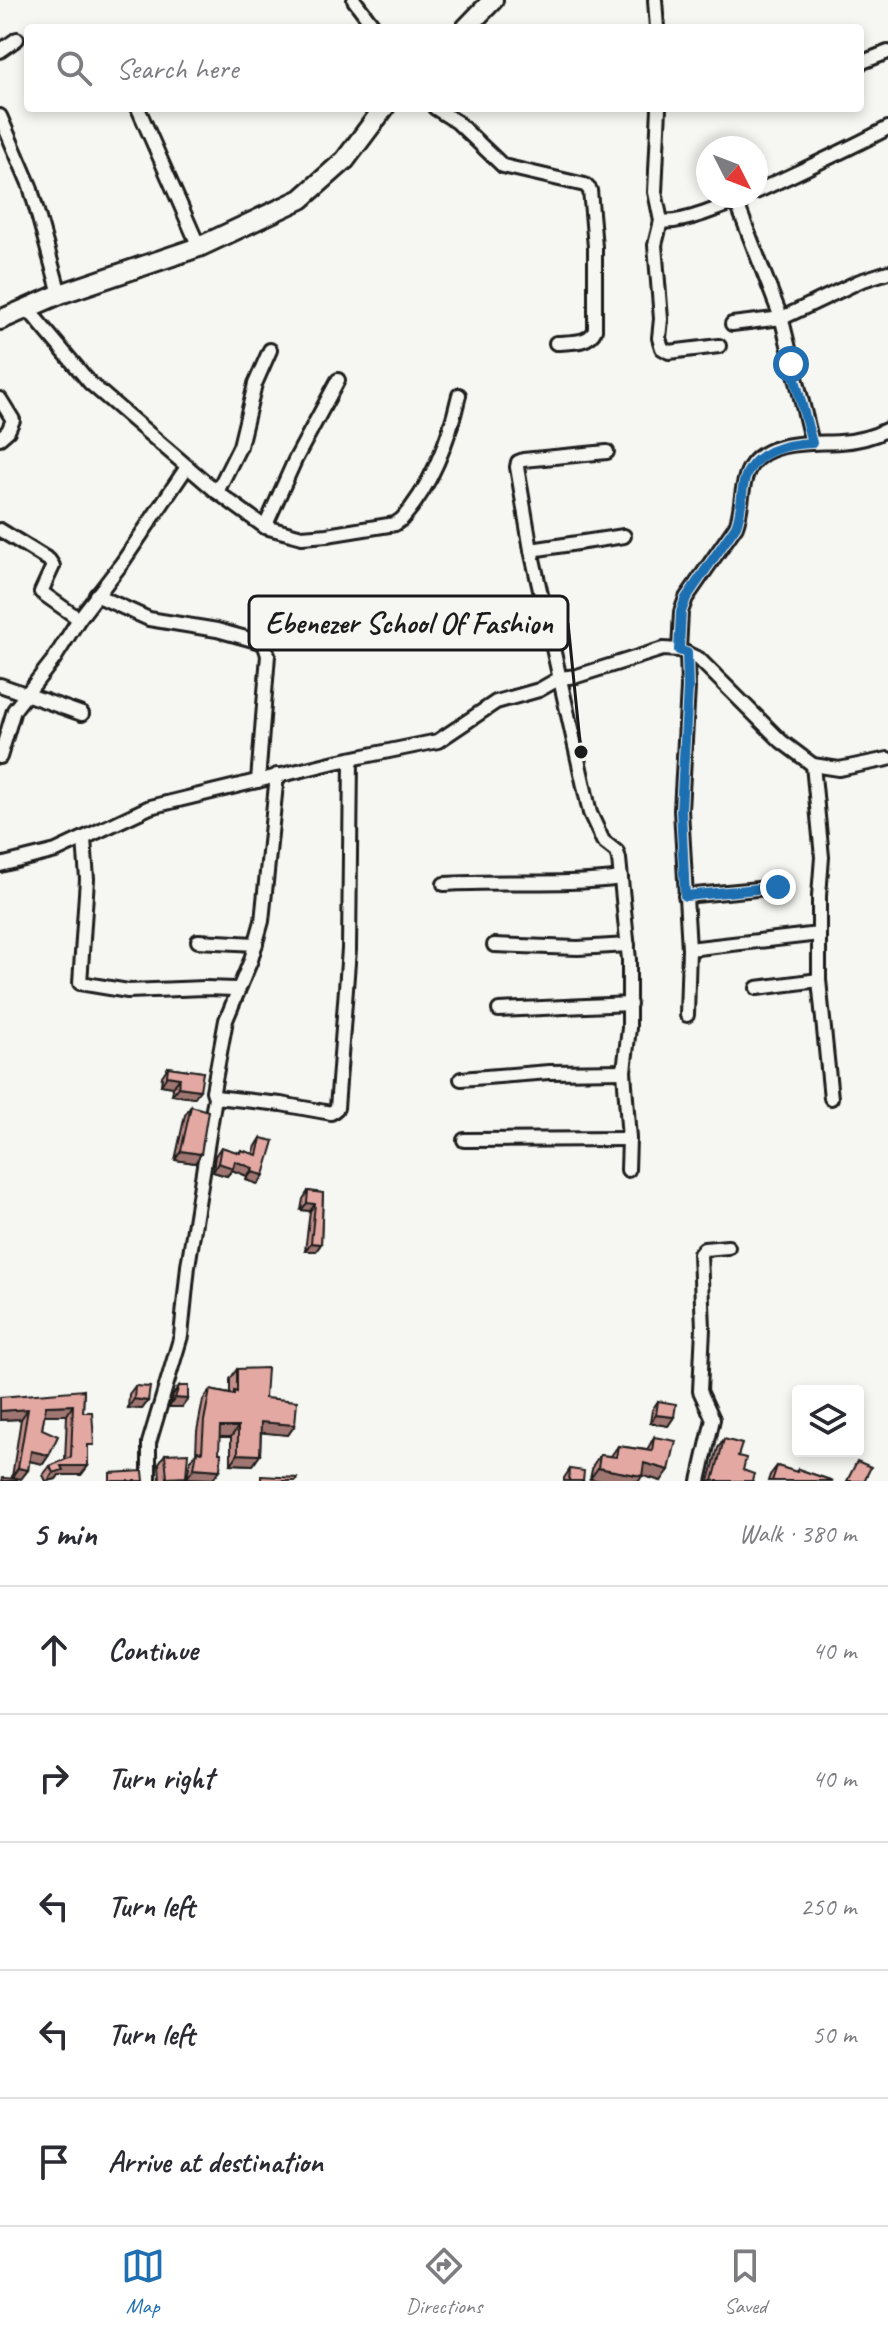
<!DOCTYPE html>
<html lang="en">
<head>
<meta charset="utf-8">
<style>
	body { margin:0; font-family:Caveat,sans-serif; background:#f2f2f3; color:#2b2b33 }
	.controls { position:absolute; right:24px; bottom:24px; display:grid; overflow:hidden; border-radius:8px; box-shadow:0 4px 12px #0003 }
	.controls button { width:72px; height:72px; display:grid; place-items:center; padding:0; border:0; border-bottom:2px solid #e1e1e2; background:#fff; color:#2b2b33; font:40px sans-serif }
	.compass { position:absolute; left:696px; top:136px; width:72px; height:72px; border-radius:50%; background:#fff; box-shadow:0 4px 12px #0003; rotate:132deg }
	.stop { position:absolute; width:24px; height:24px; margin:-18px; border:6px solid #1f6fb2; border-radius:50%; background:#fff }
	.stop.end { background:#1f6fb2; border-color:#fff; box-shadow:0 2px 8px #0008 }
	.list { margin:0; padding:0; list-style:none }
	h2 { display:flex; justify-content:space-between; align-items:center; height:104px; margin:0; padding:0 32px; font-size:34px }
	h2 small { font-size:26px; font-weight:400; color:#7c7c81 }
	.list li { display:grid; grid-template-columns:52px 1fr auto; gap:24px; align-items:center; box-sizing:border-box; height:128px; padding:0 32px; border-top:2px solid #e1e1e2 }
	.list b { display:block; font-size:30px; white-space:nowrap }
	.list em { font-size:26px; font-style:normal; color:#7c7c81 }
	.icon { flex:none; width:44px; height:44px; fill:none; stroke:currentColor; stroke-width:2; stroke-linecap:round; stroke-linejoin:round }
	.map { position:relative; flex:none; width:888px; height:1481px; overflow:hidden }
	.search { position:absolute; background:#fff; box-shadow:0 4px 12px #0003; left:24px; right:24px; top:24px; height:88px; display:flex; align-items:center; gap:20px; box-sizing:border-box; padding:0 28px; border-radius:8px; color:#7c7c81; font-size:30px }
	.sheet { height:744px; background:#fff }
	nav { display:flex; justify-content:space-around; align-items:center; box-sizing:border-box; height:112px; border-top:2px solid #e1e1e2; background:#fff; font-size:22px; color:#7c7c81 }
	nav a { display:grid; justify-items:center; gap:4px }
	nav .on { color:#1f6fb2 }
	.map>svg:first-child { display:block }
</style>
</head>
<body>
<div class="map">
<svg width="888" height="1481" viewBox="0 0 888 1481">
	<rect width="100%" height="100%" fill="#f6f6f2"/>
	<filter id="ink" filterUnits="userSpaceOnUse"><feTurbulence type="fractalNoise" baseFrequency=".0125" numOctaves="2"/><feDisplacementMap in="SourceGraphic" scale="16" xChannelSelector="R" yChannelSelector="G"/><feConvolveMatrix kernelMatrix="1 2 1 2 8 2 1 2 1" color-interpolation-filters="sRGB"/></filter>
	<g filter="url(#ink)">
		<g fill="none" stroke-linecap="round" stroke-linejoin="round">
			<defs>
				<g id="street">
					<path d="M354,0L375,28"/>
					<path d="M655,0L657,28"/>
					<path d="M0,51L17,39"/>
					<path d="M860,63L888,52"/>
					<path d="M138,108L199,247"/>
					<path d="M435,108L457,122L503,166L585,185L590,190L595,247V330C589,344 570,342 556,343"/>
					<path d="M659,108L655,192L661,221L655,245L661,319L659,338L662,348L669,352L719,346"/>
					<path d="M0,116L30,186L60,294"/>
					<path d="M756,192C800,171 845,151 888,128"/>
					<path d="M736,201L782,320L812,443"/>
					<path d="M661,221C680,225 728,205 747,196"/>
					<path d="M27,308L90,383L217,492L265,527L302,537L327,535L395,524L402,519C433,484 449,439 459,395"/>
					<path d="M732,324L782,318L860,281L888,272"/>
					<path d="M0,399L13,420L8,431L0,438"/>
					<path d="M607,452L523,460L518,462L517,467L531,550L590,813L603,841L617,852L619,859L629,960V1028L624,1071L629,1139L628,1170"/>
					<path d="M217,492L240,446L255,384L270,350"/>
					<path d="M265,527L295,460L338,380"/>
					<path d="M0,530L49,560L53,566L41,592L79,619"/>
					<path d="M531,550L624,536"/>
					<path d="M96,595L149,619L217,630L264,643L268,655L258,781"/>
					<path d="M679,650L681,612L686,598L736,526C743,508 740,488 748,471C763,439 811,444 840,442C857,441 873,437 888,429"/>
					<path d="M0,685L82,714"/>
					<path d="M0,757L14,710L54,659L79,619L122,563L187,467"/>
					<path d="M813,765L822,857L819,896V980L831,1098"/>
					<path d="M84,839L87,879L80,983L128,991L205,988L236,989"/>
					<path d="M0,865L56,851L150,807L335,762L438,741L496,702L539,690L560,678L577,676L663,649L679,650L699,659L781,741L813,765L839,769L888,759"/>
					<path d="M444,884C503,880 562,886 621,878"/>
					<path d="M685,896L778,887"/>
					<path d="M198,941L256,944"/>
					<path d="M494,945L578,948L628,945"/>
					<path d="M689,949L819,934"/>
					<path d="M757,988L819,980"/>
					<path d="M499,1010L630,1004"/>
					<path d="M687,1015L689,949L681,810L688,688L687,653"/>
					<path d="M461,1079L549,1072L624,1071"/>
					<path d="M215,1097L281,1104L331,1113L337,1108L349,949L351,759"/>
					<path d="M464,1140L629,1139"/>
					<path d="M149,1481V1443L181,1336L188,1266L215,1097L213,1091L226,1020L251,960L262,921L277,775"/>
					<path d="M699,1481L713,1419L700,1391L703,1328L700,1254L704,1249L728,1247"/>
				</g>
				<g id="secondary">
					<path d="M466,28L493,0"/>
					<path d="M0,320L60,294L199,247L301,199L345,160L384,108"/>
				</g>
			</defs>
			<use href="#street" stroke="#1c1c1c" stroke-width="18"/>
			<use href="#secondary" stroke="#1c1c1c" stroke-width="24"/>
			<use href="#street" stroke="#f6f6f2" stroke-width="12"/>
			<use href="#secondary" stroke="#f6f6f2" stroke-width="18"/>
		</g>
		<g fill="#c3908b" stroke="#1c1c1c" stroke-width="2">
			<path d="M168,1067L203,1072L194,1098L172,1095L173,1087L161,1085L162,1076Z"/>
			<path d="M191,1106L195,1163L175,1160L185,1115Z"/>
			<path d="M261,1138L264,1175L258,1184L246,1180L247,1176L232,1170L227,1176L213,1172L215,1156L221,1147L239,1153L241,1150L253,1154L256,1146Z"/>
			<path d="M308,1191L323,1193L321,1244L316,1251H305L310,1211L301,1210L303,1199Z"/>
			<path d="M237,1369L265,1398L295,1425L288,1435L261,1432L260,1455L253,1465L231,1464V1437H219L213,1479L187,1478L190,1461L196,1453L197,1431L203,1400L210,1390L230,1394V1379Z"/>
			<path d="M135,1386L148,1401L142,1409L128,1408L129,1394Z"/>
			<path d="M179,1386L182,1407H169L173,1395Z"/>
			<path d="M84,1390L83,1412L88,1453V1466L81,1475H59L56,1479L46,1481L43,1475L50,1466L65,1460L67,1415H44L42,1429L49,1455L43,1464L29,1461L28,1470L21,1479L12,1477L21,1419L0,1420Z"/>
			<path d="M658,1401L674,1417L668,1426L650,1423L652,1410Z"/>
			<path d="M654,1437L661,1481L642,1475L590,1479L593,1465L600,1455L611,1456L618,1446L647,1450Z"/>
			<path d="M724,1439L738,1456L743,1470L752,1481H709L718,1448Z"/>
			<path d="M165,1454L186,1477L183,1481H160L159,1463Z"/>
			<path d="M777,1466L796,1472L798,1469L833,1481H768L770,1475Z"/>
			<path d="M570,1469L583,1481H564V1478Z"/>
		</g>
		<g fill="#9f7671" stroke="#1c1c1c" stroke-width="2">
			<path d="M167,1076L180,1078L173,1087L161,1085Z"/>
			<path d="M178,1087L200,1090L194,1098L172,1095Z"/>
			<path d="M181,1151L201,1154L195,1163L175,1160Z"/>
			<path d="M235,1161L253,1168L247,1176L232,1170L227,1176L213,1172L218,1163Z"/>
			<path d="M252,1172L264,1175L258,1184L246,1180Z"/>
			<path d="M307,1203L315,1204L310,1211L301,1210Z"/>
			<path d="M311,1243L321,1244L316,1251H305Z"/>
			<path d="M175,1398L188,1399L182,1407H169Z"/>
			<path d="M134,1399L148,1401L142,1409L128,1408Z"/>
			<path d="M73,1405L67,1415H39L46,1406Z"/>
			<path d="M28,1409L21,1419L0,1420V1411Z"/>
			<path d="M656,1415L674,1417L668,1426L650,1423Z"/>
			<path d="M261,1422L295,1425L288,1435L254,1432Z"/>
			<path d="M220,1427H238L231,1437H213Z"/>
			<path d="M31,1451L49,1455L43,1464L25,1460Z"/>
			<path d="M238,1454L260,1455L253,1465L231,1464Z"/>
			<path d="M644,1463L669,1470L661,1481L637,1474Z"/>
			<path d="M61,1466H88L81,1475H59L56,1479L48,1481L53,1473Z"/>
			<path d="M18,1468L28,1470L21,1479L12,1477Z"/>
			<path d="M194,1468L220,1470L213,1479L187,1478Z"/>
			<path d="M598,1468L642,1476L639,1481H603L590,1479Z"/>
			<path d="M186,1477L183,1481H165L167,1478Z"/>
		</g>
		<g fill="#e3a8a2" stroke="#1c1c1c" stroke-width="2">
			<path d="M168,1067L203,1072L200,1090L178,1087L180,1078L167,1076Z"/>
			<path d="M191,1106L208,1111L201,1154L181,1151Z"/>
			<path d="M261,1138L274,1141L264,1175L252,1172L253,1168L235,1161L233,1168L218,1163L221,1147L240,1153L241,1150L257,1155Z"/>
			<path d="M308,1191L323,1193L321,1244L311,1243L315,1204L307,1203Z"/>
			<path d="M267,1368L265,1398L297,1401L295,1425L261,1422L260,1455L238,1454V1427H220L219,1453H221L220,1470L194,1468L197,1451L202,1452L204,1421L210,1390L234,1395V1391L237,1392V1369Z"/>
			<path d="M135,1386L150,1387L148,1401L134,1399Z"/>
			<path d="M179,1386H188V1399L175,1398Z"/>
			<path d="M84,1390L83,1412H92L93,1426L94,1445H88V1466H61L63,1470L53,1473L50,1466L71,1457L73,1405L46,1406L42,1429L58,1436L49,1455L31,1451L28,1470L18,1468L28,1409L0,1411V1397Z"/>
			<path d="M658,1401L676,1404L674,1417L656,1415Z"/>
			<path d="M654,1437L676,1441L669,1470L644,1463L642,1476L598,1468L600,1455L616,1457L618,1446L652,1451Z"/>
			<path d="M724,1439L742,1444L738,1456L746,1458L743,1470L754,1474L752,1481H713Z"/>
			<path d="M188,1453L186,1477L167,1478L165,1454Z"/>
			<path d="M857,1461L871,1467L864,1481H847Z"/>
			<path d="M777,1466L797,1472L798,1469L833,1481H772Z"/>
			<path d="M570,1469L584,1471L583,1481H569Z"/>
			<path d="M143,1471L144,1481H110V1473Z"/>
			<path d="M261,1476L297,1478L296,1481H261Z"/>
			<path d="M3,1478L17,1479V1481H2Z"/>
		</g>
	</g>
	<g fill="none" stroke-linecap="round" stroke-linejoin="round" filter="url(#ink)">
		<path stroke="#1f6fb2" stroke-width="10" d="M778,887L685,896L681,810L688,688L687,653L679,650L681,612L686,598L736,526C742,511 741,496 744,482C752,452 784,444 812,443L791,364"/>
	</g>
	<path fill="none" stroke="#1c1c1c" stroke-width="3" d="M581 752L568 623"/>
	<circle fill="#1c1c1c" stroke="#f6f6f2" stroke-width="3" cx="581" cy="752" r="8"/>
	<rect fill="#f6f6f2" stroke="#1c1c1c" stroke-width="3" x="249" y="596" width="319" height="54" rx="8"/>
	<g font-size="30" text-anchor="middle" font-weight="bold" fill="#1c1c1c">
		<text x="409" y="633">Ebenezer School Of Fashion</text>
	</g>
</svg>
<div class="controls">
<button><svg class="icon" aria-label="layers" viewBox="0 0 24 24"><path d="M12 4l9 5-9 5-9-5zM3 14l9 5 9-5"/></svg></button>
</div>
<svg class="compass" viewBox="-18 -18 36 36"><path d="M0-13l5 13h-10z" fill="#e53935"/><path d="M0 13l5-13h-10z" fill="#7c7c81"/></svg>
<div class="stop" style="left:791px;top:364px"></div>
<div class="stop end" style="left:778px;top:887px"></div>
<div class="search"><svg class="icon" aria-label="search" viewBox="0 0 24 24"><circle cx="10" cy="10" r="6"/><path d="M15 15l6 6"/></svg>Search here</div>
</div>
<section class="sheet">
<h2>5 min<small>Walk · 380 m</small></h2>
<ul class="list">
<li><svg class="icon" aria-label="ahead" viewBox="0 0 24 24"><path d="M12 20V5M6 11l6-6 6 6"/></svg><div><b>Continue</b></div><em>40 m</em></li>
<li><svg class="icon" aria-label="right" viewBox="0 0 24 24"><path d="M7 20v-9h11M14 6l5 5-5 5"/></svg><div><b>Turn right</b></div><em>40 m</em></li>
<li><svg class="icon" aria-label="left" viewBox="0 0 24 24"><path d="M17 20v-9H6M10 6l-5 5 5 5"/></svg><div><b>Turn left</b></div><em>250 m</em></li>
<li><svg class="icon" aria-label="left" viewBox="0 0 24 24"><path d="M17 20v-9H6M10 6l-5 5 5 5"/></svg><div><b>Turn left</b></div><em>50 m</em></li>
<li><svg class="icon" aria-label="arrive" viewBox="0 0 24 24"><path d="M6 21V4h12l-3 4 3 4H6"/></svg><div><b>Arrive at destination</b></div></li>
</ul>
</section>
<nav>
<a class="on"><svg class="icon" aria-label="map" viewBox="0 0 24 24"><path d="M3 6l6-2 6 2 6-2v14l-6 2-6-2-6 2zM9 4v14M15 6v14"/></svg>Map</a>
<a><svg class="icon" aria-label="directions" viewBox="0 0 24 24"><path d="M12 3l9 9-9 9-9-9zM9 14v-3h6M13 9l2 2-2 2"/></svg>Directions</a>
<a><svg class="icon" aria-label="saved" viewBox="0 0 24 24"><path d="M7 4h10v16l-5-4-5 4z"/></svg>Saved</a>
</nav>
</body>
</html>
